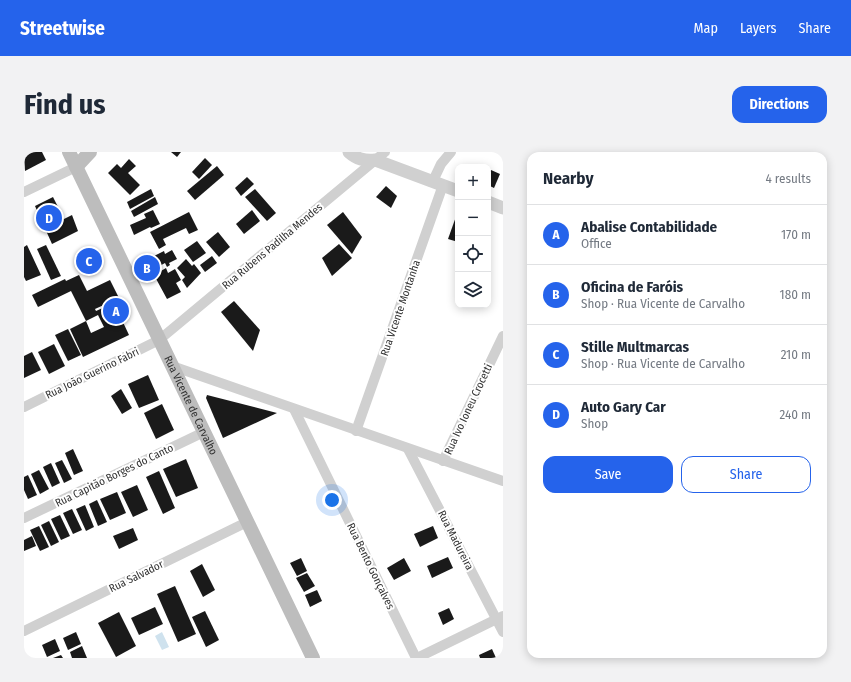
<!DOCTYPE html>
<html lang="en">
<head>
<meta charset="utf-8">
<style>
	body { margin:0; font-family:"Fira Sans Condensed",sans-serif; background:#f2f2f3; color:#1f2937 }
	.controls { position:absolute; right:12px; top:12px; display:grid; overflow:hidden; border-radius:8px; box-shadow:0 2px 10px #0003 }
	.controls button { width:36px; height:36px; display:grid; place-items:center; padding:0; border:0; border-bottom:1px solid #e0e1e3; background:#fff; color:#1f2937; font:20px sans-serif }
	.you { position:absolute; left:308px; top:348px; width:14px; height:14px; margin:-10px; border:3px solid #fff; border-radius:50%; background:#1a73e8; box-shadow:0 0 0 6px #1a73e833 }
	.badge { display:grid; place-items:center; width:26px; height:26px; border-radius:50%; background:#2563eb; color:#fff; font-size:13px; font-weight:700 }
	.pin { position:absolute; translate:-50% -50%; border:2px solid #fff; box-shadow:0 1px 4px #0006 }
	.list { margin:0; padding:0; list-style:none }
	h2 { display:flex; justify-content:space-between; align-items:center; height:52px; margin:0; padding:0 16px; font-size:17px }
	h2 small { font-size:13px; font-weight:400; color:#747a83 }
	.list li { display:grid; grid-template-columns:26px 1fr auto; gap:12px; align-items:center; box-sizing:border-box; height:60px; padding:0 16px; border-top:1px solid #e0e1e3 }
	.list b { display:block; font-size:15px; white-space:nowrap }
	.list p { margin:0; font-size:13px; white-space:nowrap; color:#747a83 }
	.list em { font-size:13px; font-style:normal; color:#747a83 }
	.actions { display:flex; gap:8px; padding:12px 16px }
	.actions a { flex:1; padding:9px 0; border:1px solid #2563eb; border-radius:12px; text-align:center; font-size:14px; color:#2563eb }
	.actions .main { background:#2563eb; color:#fff }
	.icon { flex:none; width:22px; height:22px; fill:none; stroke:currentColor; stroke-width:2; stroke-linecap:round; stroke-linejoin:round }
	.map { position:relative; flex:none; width:479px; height:506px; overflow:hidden; border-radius:12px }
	header { display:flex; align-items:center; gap:24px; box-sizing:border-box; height:56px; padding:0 20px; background:#2563eb; color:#fff }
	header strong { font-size:19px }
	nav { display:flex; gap:22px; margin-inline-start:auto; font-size:14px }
	.intro { display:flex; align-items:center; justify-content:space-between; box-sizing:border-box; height:96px; padding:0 24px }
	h1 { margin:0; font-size:28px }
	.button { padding:10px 18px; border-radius:12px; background:#2563eb; color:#fff; font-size:14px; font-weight:700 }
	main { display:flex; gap:24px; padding:0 24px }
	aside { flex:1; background:#fff; border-radius:12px; box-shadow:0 2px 10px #0003 }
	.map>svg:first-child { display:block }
</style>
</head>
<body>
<header>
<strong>Streetwise</strong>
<nav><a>Map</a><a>Layers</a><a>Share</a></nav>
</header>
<div class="intro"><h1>Find us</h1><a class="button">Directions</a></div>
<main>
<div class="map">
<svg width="479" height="506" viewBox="0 0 479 506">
	<rect width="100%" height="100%" fill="#fff"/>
	<path fill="#cfe2ee" d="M138,480L145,495L138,498L131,484Z"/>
	<g fill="#1a1a1a">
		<path d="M0,0H18L22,8L1,19Z"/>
		<path d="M147,0H157L153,5Z"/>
		<path d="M181,6L188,13L175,27L168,20Z"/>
		<path d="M105,7L112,14L104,21L116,33L106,43L84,21L93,12L97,16Z"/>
		<path d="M193,14L200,23L171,48L163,39Z"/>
		<path d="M467,18L476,22L470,36L464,33V25Z"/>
		<path d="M223,25L230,32L217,44L211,36Z"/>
		<path d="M362,34L373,44L367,56L352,45Z"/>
		<path d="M127,37L130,44L106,57L103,50Z"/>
		<path d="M231,37L252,61L243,69L221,45Z"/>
		<path d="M29,45L40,67L48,63L54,79L28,92L11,54Z"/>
		<path d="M131,45L134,52L110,65L107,59Z"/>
		<path d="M129,58L136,72L127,76L126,75L110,83L106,73L122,66L120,62Z"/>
		<path d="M228,58L236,69L220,82L212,72Z"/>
		<path d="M434,59V90L424,87Z"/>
		<path d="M165,60L174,78L165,82L162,76L139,87L142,93L135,97L126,80Z"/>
		<path d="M319,60L338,85L328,102L303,73Z"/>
		<path d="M194,80L206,95L195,105L182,90Z"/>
		<path d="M173,89L182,101L169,110L160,98Z"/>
		<path d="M315,92L328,106L308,124L298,106Z"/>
		<path d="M3,93L17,123L2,129L0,125V95Z"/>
		<path d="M22,93L37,124L27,128L13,97Z"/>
		<path d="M148,98L153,107L145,111L146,113L143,115L141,111L130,117L124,107L140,99L141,102Z"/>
		<path d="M188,104L193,111L181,120L176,113Z"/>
		<path d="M162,107L168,114L170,112L177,121L163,136L158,128L161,125L153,116Z"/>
		<path d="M142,116L144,121L151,117L157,128L152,131L157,140L143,147L130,123Z"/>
		<path d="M55,123L63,139L86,128L95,146L71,157L72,159L90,151L105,183L59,205L46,177L62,169L67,181L80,175L74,163L62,169L47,139L14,155L8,143L41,127L42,129Z"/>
		<path d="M210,149L236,178L229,199L197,160Z"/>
		<path d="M44,177L57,203L44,209L31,183Z"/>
		<path d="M30,192L41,214L25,222L14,200Z"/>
		<path d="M8,200L17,218L0,226V204Z"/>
		<path d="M124,223L135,248L115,256L104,232Z"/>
		<path d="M97,237L108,256L98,262L87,244Z"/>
		<path d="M183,243L253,261L199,286L182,246Z"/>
		<path d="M138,252L150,278L132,287L120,261Z"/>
		<path d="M49,297L59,319L50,323L41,301Z"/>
		<path d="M162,307L174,336L152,345L139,317Z"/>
		<path d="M38,308L48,327L40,331L31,311Z"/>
		<path d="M27,311L36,331L28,335L19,315Z"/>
		<path d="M15,318L25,337L16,342L7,322Z"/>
		<path d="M135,319L151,356L139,362L122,325Z"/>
		<path d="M4,323L13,343L4,347L0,338V325Z"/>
		<path d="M113,333L124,358L109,365L97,340Z"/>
		<path d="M93,340L102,361L86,368L76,347Z"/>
		<path d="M73,348L83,370L74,374L65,352Z"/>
		<path d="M61,353L70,375L62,379L52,357Z"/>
		<path d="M48,357L58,378L49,382L39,361Z"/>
		<path d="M36,363L46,384L37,388L27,367Z"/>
		<path d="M25,369L35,390L27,394L17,373Z"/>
		<path d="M15,374L25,395L16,399L6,378Z"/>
		<path d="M409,374L414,386L396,395L390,382Z"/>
		<path d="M109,376L114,388L95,397L89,384Z"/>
		<path d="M8,384L12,394L0,399V388Z"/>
		<path d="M424,405L429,416L408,426L403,414Z"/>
		<path d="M277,406L283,419L273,424L266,411Z"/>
		<path d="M380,406L387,419L370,428L363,416Z"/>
		<path d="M178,412L191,438L179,445L166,419Z"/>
		<path d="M283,421L291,434L280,440L272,426Z"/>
		<path d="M151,434L172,482L154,490L133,442Z"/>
		<path d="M293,438L298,449L286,455L281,443Z"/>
		<path d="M131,455L139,472L115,483L107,466Z"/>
		<path d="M425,456L430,467L419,473L414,461Z"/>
		<path d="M181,459L195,488L182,495L168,465Z"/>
		<path d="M95,460L112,494L92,505L74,471Z"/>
		<path d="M52,480L57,492L44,498L39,486Z"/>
		<path d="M31,487L36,499L23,505L18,493Z"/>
		<path d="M58,494L63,506H48L46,500Z"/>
		<path d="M468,497L472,506H456L455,503Z"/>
		<path d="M37,503L39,506H29Z"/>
	</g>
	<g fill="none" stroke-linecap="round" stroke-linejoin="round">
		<g stroke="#d0d0d0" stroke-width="10">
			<path d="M409,29L417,12L427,0"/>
			<path d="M0,40L52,15"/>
			<path d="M148,214L479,329"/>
			<path d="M0,255L135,188L361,0"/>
			<path d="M270,257L392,506"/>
			<path d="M332,279L419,33"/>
			<path d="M384,297L479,480"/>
			<path d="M419,309L479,184"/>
			<path d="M0,366L180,280"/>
			<path d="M0,479L223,370"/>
			<path d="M393,506L479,464"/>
		</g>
		<g stroke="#d0d0d0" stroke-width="13">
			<path d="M325,0C333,7 340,9 351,8L434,39"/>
			<path d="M464,50L479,56"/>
		</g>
		<g stroke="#bdbdbd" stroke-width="14">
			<path id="s1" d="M45,0L289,506"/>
			<path d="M52,15L66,0"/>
		</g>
	</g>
	<g text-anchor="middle" stroke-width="4" stroke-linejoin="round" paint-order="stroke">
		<g font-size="11" fill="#333" stroke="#fff">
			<text transform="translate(248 94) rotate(-40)" y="4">Rua Rubens Padilha Mendes</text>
			<text transform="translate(376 156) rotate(-71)" y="4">Rua Vicente Montanha</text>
			<text transform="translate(68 221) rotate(-26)" y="4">Rua João Guerino Fabri</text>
			<text dy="4" stroke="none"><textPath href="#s1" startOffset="281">Rua Vicente de Carvalho</textPath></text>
			<text transform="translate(444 257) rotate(-65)" y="4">Rua Ivo Ioneu Crocetti</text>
			<text transform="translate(90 323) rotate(-26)" y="4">Rua Capitão Borges do Canto</text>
			<text transform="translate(432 388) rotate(63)" y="4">Rua Madureira</text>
			<text transform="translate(347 414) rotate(64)" y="4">Rua Bento Gonçalves</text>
			<text transform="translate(112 424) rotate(-26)" y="4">Rua Salvador</text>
		</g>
	</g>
</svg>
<div class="controls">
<button>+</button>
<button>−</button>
<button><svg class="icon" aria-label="locate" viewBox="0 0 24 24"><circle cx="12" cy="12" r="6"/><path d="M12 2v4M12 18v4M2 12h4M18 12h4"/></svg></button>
<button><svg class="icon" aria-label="layers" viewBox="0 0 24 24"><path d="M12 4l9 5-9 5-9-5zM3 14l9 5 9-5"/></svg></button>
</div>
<div class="you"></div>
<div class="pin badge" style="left:92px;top:159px">A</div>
<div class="pin badge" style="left:123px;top:116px">B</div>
<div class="pin badge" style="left:65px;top:109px">C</div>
<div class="pin badge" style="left:25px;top:66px">D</div>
</div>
<aside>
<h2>Nearby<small>4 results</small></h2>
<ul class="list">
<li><span class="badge">A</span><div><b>Abalise Contabilidade</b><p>Office</p></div><em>170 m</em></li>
<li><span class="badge">B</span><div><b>Oficina de Faróis</b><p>Shop · Rua Vicente de Carvalho</p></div><em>180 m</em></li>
<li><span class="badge">C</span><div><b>Stille Multmarcas</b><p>Shop · Rua Vicente de Carvalho</p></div><em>210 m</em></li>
<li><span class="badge">D</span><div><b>Auto Gary Car</b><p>Shop</p></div><em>240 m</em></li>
</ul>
<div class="actions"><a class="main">Save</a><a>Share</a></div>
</aside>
</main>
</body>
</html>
